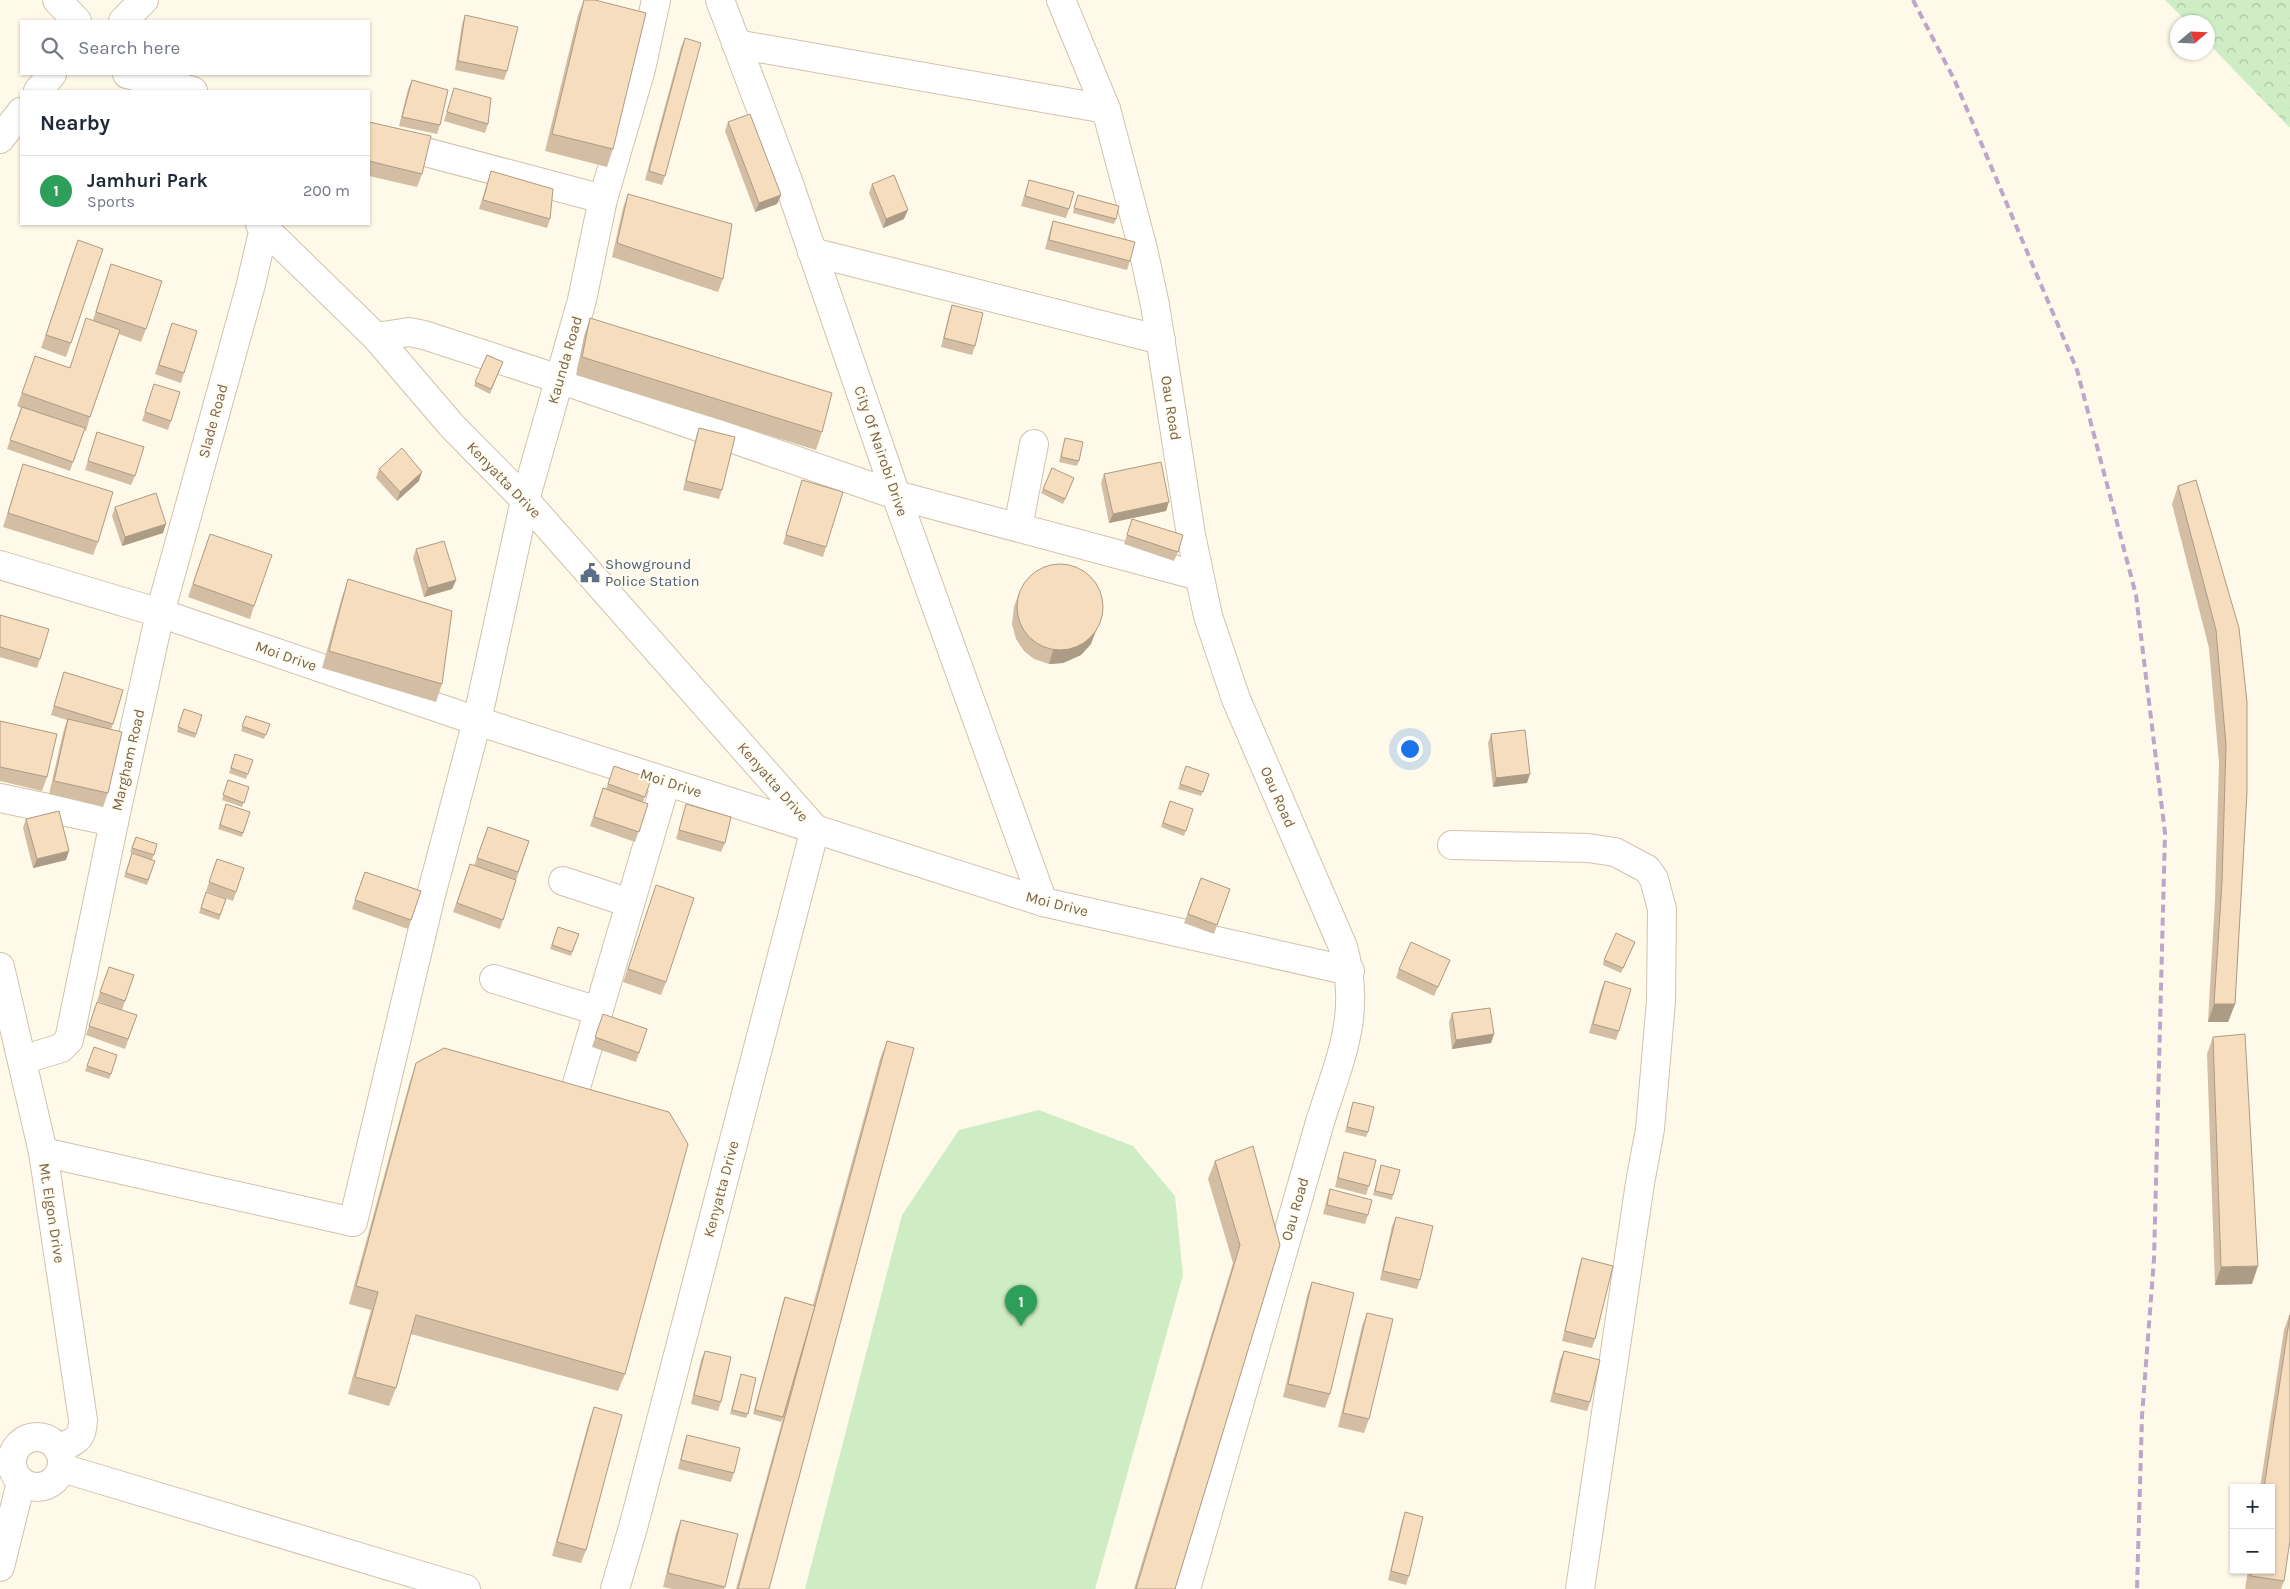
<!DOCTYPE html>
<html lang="en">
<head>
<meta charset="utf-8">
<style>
	body { margin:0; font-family:Karla,sans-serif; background:#f6f6f7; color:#1f2937 }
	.controls { position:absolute; right:15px; bottom:15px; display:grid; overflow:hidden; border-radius:0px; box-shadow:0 1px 4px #0004 }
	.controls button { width:45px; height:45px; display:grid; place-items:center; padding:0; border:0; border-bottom:1px solid #e0e1e3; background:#fff; color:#1f2937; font:25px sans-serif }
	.compass { position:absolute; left:2170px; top:15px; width:45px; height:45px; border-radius:50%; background:#fff; box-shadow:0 1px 4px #0004; rotate:71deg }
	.you { position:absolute; left:1409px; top:748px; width:18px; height:18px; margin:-12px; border:4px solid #fff; border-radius:50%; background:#1a73e8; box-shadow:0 0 0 8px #1a73e833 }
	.badge { display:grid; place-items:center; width:32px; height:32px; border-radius:50%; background:#111827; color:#fff; font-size:16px; font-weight:700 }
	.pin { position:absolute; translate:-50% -41px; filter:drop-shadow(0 1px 2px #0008) }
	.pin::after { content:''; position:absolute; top:26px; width:18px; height:15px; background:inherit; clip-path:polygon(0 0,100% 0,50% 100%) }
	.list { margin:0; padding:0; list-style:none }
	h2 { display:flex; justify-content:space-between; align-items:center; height:65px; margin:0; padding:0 20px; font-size:21px }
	h2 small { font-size:16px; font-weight:400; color:#747a83 }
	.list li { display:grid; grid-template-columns:32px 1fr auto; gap:15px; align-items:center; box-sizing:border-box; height:70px; padding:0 20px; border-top:1px solid #e0e1e3 }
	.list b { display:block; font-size:19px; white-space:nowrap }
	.list p { margin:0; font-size:16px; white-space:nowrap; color:#747a83 }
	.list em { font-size:16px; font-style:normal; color:#747a83 }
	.icon { flex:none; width:28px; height:28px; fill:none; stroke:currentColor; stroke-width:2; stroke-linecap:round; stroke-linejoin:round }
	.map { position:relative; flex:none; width:2290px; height:1589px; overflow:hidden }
	.search { position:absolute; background:#fff; box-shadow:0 1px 4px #0004; left:20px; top:20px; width:350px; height:55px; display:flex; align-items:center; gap:12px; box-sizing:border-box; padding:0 18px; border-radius:0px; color:#747a83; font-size:19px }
	.panel { position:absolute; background:#fff; box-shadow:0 1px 4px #0004; left:20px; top:90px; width:350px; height:135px; border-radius:0px }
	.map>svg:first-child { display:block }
</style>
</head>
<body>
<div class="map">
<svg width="2290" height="1589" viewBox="0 0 2290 1589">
	<defs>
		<pattern id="forest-crowns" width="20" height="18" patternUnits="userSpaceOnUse" patternTransform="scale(1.25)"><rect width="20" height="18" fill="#cfedc5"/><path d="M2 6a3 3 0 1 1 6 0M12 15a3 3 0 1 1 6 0" fill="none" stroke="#adc4a2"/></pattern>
	</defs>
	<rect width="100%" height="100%" fill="#fef9e9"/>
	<path fill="url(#forest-crowns)" d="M2165,0H2290V128L2208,43V22H2187Z"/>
	<path fill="#cfedc5" d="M1039,1110L1133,1146L1175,1196L1183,1275L1095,1589H805L902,1215L959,1130Z"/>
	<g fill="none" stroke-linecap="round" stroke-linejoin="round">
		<defs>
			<g id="minor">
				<path d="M57,0L77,21"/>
				<path d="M720,0L787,178L896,495L1043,902"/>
				<path d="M1061,0L1106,109L1143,249L1155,305L1191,535L1208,616L1236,699L1343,947C1362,1015 1340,1058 1320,1122L1186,1589"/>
				<path d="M123,21L144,0"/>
				<path d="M736,44L1106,109"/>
				<path d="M127,74L193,91"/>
				<path d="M38,91L52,74"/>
				<path d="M369,137L603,199"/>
				<path d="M0,139L21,112"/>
				<path d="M260,224L376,337L452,426L525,500L815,829L634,1524L615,1589"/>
				<path d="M812,252L1161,340"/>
				<path d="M376,337L409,332L424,335L559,379L896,495L1199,576"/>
				<path d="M1018,527L1034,444"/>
				<path d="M0,565L160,613L477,721L1043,902L1350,971"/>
				<path d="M0,798L114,822L160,613L250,288L264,228"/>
				<path d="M1452,845L1588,848L1615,852L1647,869L1654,879L1662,909L1661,1001L1650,1129L1640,1183L1580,1589"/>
				<path d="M563,881L630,903"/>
				<path d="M0,967L43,1152L83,1420C82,1441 76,1440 58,1449"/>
				<path d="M494,979L598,1011"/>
				<path d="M22,1060L61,1048L69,1040L114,822"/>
				<path d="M574,1094L666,782"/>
				<path d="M43,1152L353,1222L430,899L477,721L525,500L582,300L603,199L641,69L656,0"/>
				<circle cx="37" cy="1462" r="25"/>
				<path d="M62,1468L466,1589"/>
				<path d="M0,1567L21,1482"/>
			</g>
		</defs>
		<use href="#minor" stroke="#d2c2ad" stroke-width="30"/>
		<use href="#minor" stroke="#fff" stroke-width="28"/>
		<path stroke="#bea5ca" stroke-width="4" stroke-dasharray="8 5" stroke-linecap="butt" d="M1913,0L1955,81L2077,370L2136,595L2165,833L2154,1259L2142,1416L2137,1589"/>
	</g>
	<g fill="#d3bea3">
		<path d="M584,0L613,149L607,167L545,151L578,15Z"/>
		<path d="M465,15L507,71L504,80L455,70L462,24Z"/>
		<path d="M685,38L665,176L662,185L645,180L681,47Z"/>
		<path d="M412,80L440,125L437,134L399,126L408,89Z"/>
		<path d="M454,88L488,124L485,133L444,121Z"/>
		<path d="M369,122L422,174L417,187L369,176Z"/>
		<path d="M728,122L781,195L777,204L755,212L725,131Z"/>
		<path d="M491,171L550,219L547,228L479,209Z"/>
		<path d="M1029,180L1069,209L1066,218L1021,206Z"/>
		<path d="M872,184L904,219L883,228L869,193Z"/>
		<path d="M628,194L723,279L718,292L612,257L623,208Z"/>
		<path d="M1078,195L1116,219L1114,224L1073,213Z"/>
		<path d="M1053,221L1130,261L1127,270L1045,249L1050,230Z"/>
		<path d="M73,254L71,343L66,357L41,348Z"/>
		<path d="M111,264L146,329L141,342L119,334L90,417L86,431L84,430L70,471L7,449L21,408L17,406L35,356L69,368L93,320Z"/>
		<path d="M952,305L975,346L972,355L941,347L949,314Z"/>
		<path d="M590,318L822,432L816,450L576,375L584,336Z"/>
		<path d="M172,323L184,373L181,383L155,374Z"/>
		<path d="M487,355L503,362L490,394L474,386Z"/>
		<path d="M154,384L171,421L168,430L142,421Z"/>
		<path d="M699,428L722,490L719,499L683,490L696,437Z"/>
		<path d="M97,432L135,476L131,485L85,470Z"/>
		<path d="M1065,438L1079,461L1077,466L1059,462Z"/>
		<path d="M23,464L98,542L93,555L3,527Z"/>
		<path d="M379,469L419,481L397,501L376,478Z"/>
		<path d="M1104,474L1166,511L1109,523L1101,483Z"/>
		<path d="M1074,478L1063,504L1041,493L1043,489Z"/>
		<path d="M802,480L826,547L823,557L783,544Z"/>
		<path d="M2196,480L2247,792L2235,1004L2228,1022H2208L2215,900L2219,763L2209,648L2172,504L2178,486Z"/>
		<path d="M115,507L163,533L122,546L112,516Z"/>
		<path d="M1132,519L1178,552L1174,561L1124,544Z"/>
		<path d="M210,534L254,606L250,619L188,597Z"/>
		<path d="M416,549L456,580L452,589L424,597L413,558Z"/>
		<path d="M348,579L442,684L436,702L322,668L342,597Z"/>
		<path d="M1019,593L1091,644L1081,655L1063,663L1049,664L1034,659L1024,651L1016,639L1012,624L1014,607Z"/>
		<path d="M0,615L40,659L37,668L0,657Z"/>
		<path d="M64,672L113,724L111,729L108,793L103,807L49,794L63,733L67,720L51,715Z"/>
		<path d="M184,709L202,715L195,738L177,732Z"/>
		<path d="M246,716L270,724L264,739L241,731Z"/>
		<path d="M0,721L47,777L42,791L0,781Z"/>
		<path d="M1491,734L1527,783L1493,787L1488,743Z"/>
		<path d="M235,754L253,760L246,779L229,773Z"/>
		<path d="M614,766L651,779L643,802L648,804L635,842L590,826L603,788L606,789Z"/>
		<path d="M1186,766L1209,774L1201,796L1178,789Z"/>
		<path d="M228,780L249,787L242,807L222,800Z"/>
		<path d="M1170,801L1193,809L1184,836L1161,827Z"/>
		<path d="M226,804L250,812L242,837L218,829Z"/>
		<path d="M686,804L725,843L721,852L676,839Z"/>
		<path d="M26,819L66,860L33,868L23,828Z"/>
		<path d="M488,827L529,841L500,929L453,912L470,864L474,866Z"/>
		<path d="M136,837L157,844L152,860L130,852Z"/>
		<path d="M132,853L155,861L147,885L124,877Z"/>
		<path d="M217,859L244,868L233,901L206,891Z"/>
		<path d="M365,872L421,891L408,929L352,909Z"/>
		<path d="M1201,878L1230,889L1214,934L1184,923Z"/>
		<path d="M206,892L226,899L219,920L199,913Z"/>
		<path d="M652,899L666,982L661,995L623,982Z"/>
		<path d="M558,927L579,934L571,956L550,949Z"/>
		<path d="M1635,942L1621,973L1603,965L1604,960Z"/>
		<path d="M109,967L134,975L122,1010L97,1001Z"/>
		<path d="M1399,969H1446L1434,996L1396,978Z"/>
		<path d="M1605,981L1619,1031L1616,1040L1589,1033L1601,990Z"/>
		<path d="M97,1002L137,1015L125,1049L86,1035Z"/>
		<path d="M1452,1013L1494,1034L1491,1043L1452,1049L1449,1022Z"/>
		<path d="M603,1014L647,1029L636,1062L592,1047Z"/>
		<path d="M2213,1037L2252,1284L2215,1285L2207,1054Z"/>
		<path d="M887,1041L769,1589H736L783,1418L781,1422L753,1414L783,1302L785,1297L813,1305L880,1059Z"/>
		<path d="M94,1047L111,1074L109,1079L85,1071Z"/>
		<path d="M416,1063L625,1374L618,1391L411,1334L396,1388L389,1406L348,1394L371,1310L349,1304L410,1081Z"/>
		<path d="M1353,1102L1368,1132L1366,1137L1345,1132Z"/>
		<path d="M1344,1152L1369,1186L1366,1195L1335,1187L1341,1161Z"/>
		<path d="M1215,1161L1280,1245L1175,1589H1134L1233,1263L1208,1179Z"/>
		<path d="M1381,1165L1393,1195L1392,1200L1373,1195Z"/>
		<path d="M1330,1189L1368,1215L1365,1224L1323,1214L1327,1198Z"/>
		<path d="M1396,1217L1420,1280L1417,1289L1380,1280L1392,1226Z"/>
		<path d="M1582,1258L1595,1339L1592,1348L1562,1341L1579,1267Z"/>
		<path d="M1312,1282L1330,1394L1325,1408L1283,1397L1307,1296Z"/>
		<path d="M1367,1313L1369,1419L1364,1433L1338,1427L1362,1326Z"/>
		<path d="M2290,1313L2284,1581L2281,1589H2245L2248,1570H2271V1488H2260L2284,1330Z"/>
		<path d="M705,1351L721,1402L718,1411L691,1404L701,1360Z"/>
		<path d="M1564,1351L1590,1402L1587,1411L1550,1402L1560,1360Z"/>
		<path d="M741,1374L748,1414L746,1418L730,1414Z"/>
		<path d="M594,1407L586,1550L581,1563L552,1556L589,1421Z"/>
		<path d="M687,1435L734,1473L731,1482L678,1469L684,1444Z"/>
		<path d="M1405,1512L1409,1576L1406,1585L1388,1580L1402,1521Z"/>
		<path d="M681,1520L725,1587L724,1589H673L663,1587L676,1533Z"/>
	</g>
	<g fill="#ac9b85">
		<path d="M781,195L777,204L755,212L759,203Z"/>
		<path d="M908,210L904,219L883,228L886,219Z"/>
		<path d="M422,472L419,481L397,501L400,492Z"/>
		<path d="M1169,502L1166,511L1109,523L1113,514Z"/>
		<path d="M166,524L163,533L122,546L125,537Z"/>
		<path d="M456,580L452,589L424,597L428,588Z"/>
		<path d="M1102,615L1091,644L1081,655L1063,663L1049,664L1053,650Z"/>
		<path d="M1530,774L1527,783L1493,787L1496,778Z"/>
		<path d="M69,851L66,860L33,868L37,859Z"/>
		<path d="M2214,1004H2235L2228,1022H2208Z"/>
		<path d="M1494,1034L1491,1043L1452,1049L1456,1040Z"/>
		<path d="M2258,1266L2252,1284L2215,1285L2221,1267Z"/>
	</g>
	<g fill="#f5ddbe" stroke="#ac9b85">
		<path d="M584,0H595L646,13L613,149L552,134Z"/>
		<path d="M465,15L518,27L507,71L458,61Z"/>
		<path d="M685,38L701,43L665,176L649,171Z"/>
		<path d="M412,80L448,90L440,125L402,117Z"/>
		<path d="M454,88L491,98L488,124L447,112Z"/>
		<path d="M750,114L781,195L759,203L728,122Z"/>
		<path d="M369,122L431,136L422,174L369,161Z"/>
		<path d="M491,171L553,189L550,219L483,200Z"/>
		<path d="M894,175L908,210L886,219L872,184Z"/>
		<path d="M1029,180L1074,192L1069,209L1025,196Z"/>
		<path d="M628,194L732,224L723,279L617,243Z"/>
		<path d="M1078,195L1119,206L1116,219L1074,208Z"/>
		<path d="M1053,221L1135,242L1130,261L1049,240Z"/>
		<path d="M78,240L103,249L71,343L46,335Z"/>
		<path d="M111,264L162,281L146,329L96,312Z"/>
		<path d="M952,305L983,313L975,346L944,338Z"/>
		<path d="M86,318L120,330L90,417L22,393L35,356L70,368Z"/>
		<path d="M590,318L832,393L822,432L582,357Z"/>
		<path d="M172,323L197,331L184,373L159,365Z"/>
		<path d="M487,355L503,362L491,389L475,382Z"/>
		<path d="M154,384L180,392L171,421L145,412Z"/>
		<path d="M22,407L85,428L73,462L10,440Z"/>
		<path d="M699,428L735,437L722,490L686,481Z"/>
		<path d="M97,432L144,447L135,476L88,461Z"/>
		<path d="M1065,438L1083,442L1079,461L1061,457Z"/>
		<path d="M402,448L422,472L400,492L379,469Z"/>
		<path d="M1161,462L1169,502L1113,514L1104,474Z"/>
		<path d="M23,464L113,492L98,542L8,513Z"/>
		<path d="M1052,468L1074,478L1065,499L1043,489Z"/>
		<path d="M802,480L843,492L826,547L786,535Z"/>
		<path d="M2196,480L2239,628L2247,702V792L2235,1004H2214L2222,882L2226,745L2216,630L2178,486Z"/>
		<path d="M156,493L166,524L125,537L115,507Z"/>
		<path d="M1132,519L1183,535L1178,552L1127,535Z"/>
		<path d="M210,534L272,555L254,606L193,584Z"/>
		<path d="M444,541L456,580L428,588L416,549Z"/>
		<circle cx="1060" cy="607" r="43"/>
		<path d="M348,579L452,611L442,684L329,651Z"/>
		<path d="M0,615L49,629L40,659L0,647Z"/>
		<path d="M64,672L123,690L113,724L54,706Z"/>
		<path d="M184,709L202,715L196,734L178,727Z"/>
		<path d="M246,716L270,724L266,735L242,726Z"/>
		<path d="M68,719L122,732L108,793L54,781Z"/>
		<path d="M0,721L57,734L47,777L0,767Z"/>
		<path d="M1525,730L1530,774L1496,778L1491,734Z"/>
		<path d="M235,754L253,760L248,774L231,768Z"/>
		<path d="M614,766L651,779L645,797L608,784Z"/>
		<path d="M1186,766L1209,774L1203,792L1180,784Z"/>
		<path d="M228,780L249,787L244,803L223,795Z"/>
		<path d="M603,788L648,804L639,832L594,817Z"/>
		<path d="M1170,801L1193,809L1186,831L1163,823Z"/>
		<path d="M226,804L250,812L243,833L220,825Z"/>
		<path d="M686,804L731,817L725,843L679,830Z"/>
		<path d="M59,811L69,851L37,859L26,819Z"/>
		<path d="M488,827L529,841L518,872L477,858Z"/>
		<path d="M136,837L157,844L154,855L132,848Z"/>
		<path d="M132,853L155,861L148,880L126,873Z"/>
		<path d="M217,859L244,868L236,892L209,882Z"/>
		<path d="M470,864L516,880L503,920L457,903Z"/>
		<path d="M365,872L421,891L411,920L355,900Z"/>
		<path d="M1201,878L1230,889L1217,925L1188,914Z"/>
		<path d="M656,885L694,898L666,982L628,969Z"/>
		<path d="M206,892L226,899L220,915L201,908Z"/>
		<path d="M558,927L579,934L572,952L552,945Z"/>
		<path d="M1616,933L1635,942L1623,968L1604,960Z"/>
		<path d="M1411,942L1450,960L1438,987L1399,969Z"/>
		<path d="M109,967L134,975L125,1001L100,992Z"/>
		<path d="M1605,981L1631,989L1619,1031L1593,1024Z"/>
		<path d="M97,1002L137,1015L128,1039L89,1026Z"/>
		<path d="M1490,1008L1494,1034L1456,1040L1452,1013Z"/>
		<path d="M603,1014L647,1029L639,1053L595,1037Z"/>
		<path d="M2245,1034L2258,1266L2221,1267L2213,1037Z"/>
		<path d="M887,1041L914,1048L769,1589H738Z"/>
		<path d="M94,1047L117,1055L111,1074L87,1066Z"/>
		<path d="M444,1048L669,1112L688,1144L625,1374L416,1315L396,1388L355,1377L378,1292L356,1286L416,1063Z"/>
		<path d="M1353,1102L1374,1107L1368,1132L1347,1127Z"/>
		<path d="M1253,1146L1280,1245L1175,1589H1136L1240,1245L1215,1161Z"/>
		<path d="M1344,1152L1376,1160L1369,1186L1338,1178Z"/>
		<path d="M1381,1165L1400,1170L1393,1195L1375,1191Z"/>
		<path d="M1330,1189L1372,1200L1368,1215L1327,1205Z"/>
		<path d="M1396,1217L1433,1226L1420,1280L1383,1271Z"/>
		<path d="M1582,1258L1613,1266L1595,1339L1565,1331Z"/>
		<path d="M1312,1282L1354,1293L1330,1394L1288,1384Z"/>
		<path d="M785,1297L815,1306L783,1417L755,1410Z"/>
		<path d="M1367,1313L1393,1319L1369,1419L1343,1413Z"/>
		<path d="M2290,1315V1540L2284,1581L2251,1576L2252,1570H2271V1488H2264Z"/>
		<path d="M705,1351L731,1357L721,1402L694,1395Z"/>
		<path d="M1564,1351L1600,1360L1590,1402L1554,1393Z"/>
		<path d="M741,1374L756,1378L748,1414L732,1410Z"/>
		<path d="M594,1407L622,1415L586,1550L557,1542Z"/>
		<path d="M687,1435L740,1448L734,1473L681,1460Z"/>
		<path d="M1405,1512L1423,1517L1409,1576L1391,1571Z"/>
		<path d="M681,1520L738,1534L725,1587L668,1573Z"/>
	</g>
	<defs>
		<symbol id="civic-bare" viewBox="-9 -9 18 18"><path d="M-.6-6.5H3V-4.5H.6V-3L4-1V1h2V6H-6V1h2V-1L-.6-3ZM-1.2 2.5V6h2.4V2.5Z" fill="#5c6f8a" stroke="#fffcf0" stroke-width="2.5" paint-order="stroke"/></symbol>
	</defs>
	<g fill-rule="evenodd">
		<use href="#civic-bare" x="576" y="559" width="28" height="28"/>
	</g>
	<g text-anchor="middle" stroke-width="4" stroke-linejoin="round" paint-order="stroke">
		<g font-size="15" fill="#7b634a" stroke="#fffcf0">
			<text transform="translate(565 360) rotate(-74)" y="5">Kaunda Road</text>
			<text transform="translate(1171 408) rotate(81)" y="5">Oau Road</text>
			<text transform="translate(213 421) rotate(-75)" y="5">Slade Road</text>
			<text transform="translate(881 451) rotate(71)" y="5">City Of Nairobi Drive</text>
			<text transform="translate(504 480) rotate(46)" y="5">Kenyatta Drive</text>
			<text transform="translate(286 656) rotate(19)" y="5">Moi Drive</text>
			<text transform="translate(128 760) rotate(-77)" y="5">Margham Road</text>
			<text transform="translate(773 782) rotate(49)" y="5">Kenyatta Drive</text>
			<text transform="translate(671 783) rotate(18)" y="5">Moi Drive</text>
			<text transform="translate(1278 797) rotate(66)" y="5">Oau Road</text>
			<text transform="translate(1057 904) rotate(14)" y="5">Moi Drive</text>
			<text transform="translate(721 1189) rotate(-75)" y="5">Kenyatta Drive</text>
			<text transform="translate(1295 1209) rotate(-74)" y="5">Oau Road</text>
			<text transform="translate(52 1213) rotate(81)" y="5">Mt. Elgon Drive</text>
		</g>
		<g font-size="15" fill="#4e5e75" stroke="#fffcf0" text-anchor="start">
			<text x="605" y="569">Showground<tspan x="605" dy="17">Police Station</tspan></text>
		</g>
	</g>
</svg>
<div class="controls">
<button>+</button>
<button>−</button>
</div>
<svg class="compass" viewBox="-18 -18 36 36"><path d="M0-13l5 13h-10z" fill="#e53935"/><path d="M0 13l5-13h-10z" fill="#747a83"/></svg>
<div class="you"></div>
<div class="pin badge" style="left:1021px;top:1326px;background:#2e9e5b">1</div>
<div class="search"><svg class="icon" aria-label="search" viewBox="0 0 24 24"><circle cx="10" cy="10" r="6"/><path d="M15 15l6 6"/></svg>Search here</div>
<section class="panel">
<h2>Nearby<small></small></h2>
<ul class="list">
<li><span class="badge" style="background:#2e9e5b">1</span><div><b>Jamhuri Park</b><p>Sports</p></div><em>200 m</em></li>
</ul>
</section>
</div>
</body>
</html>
